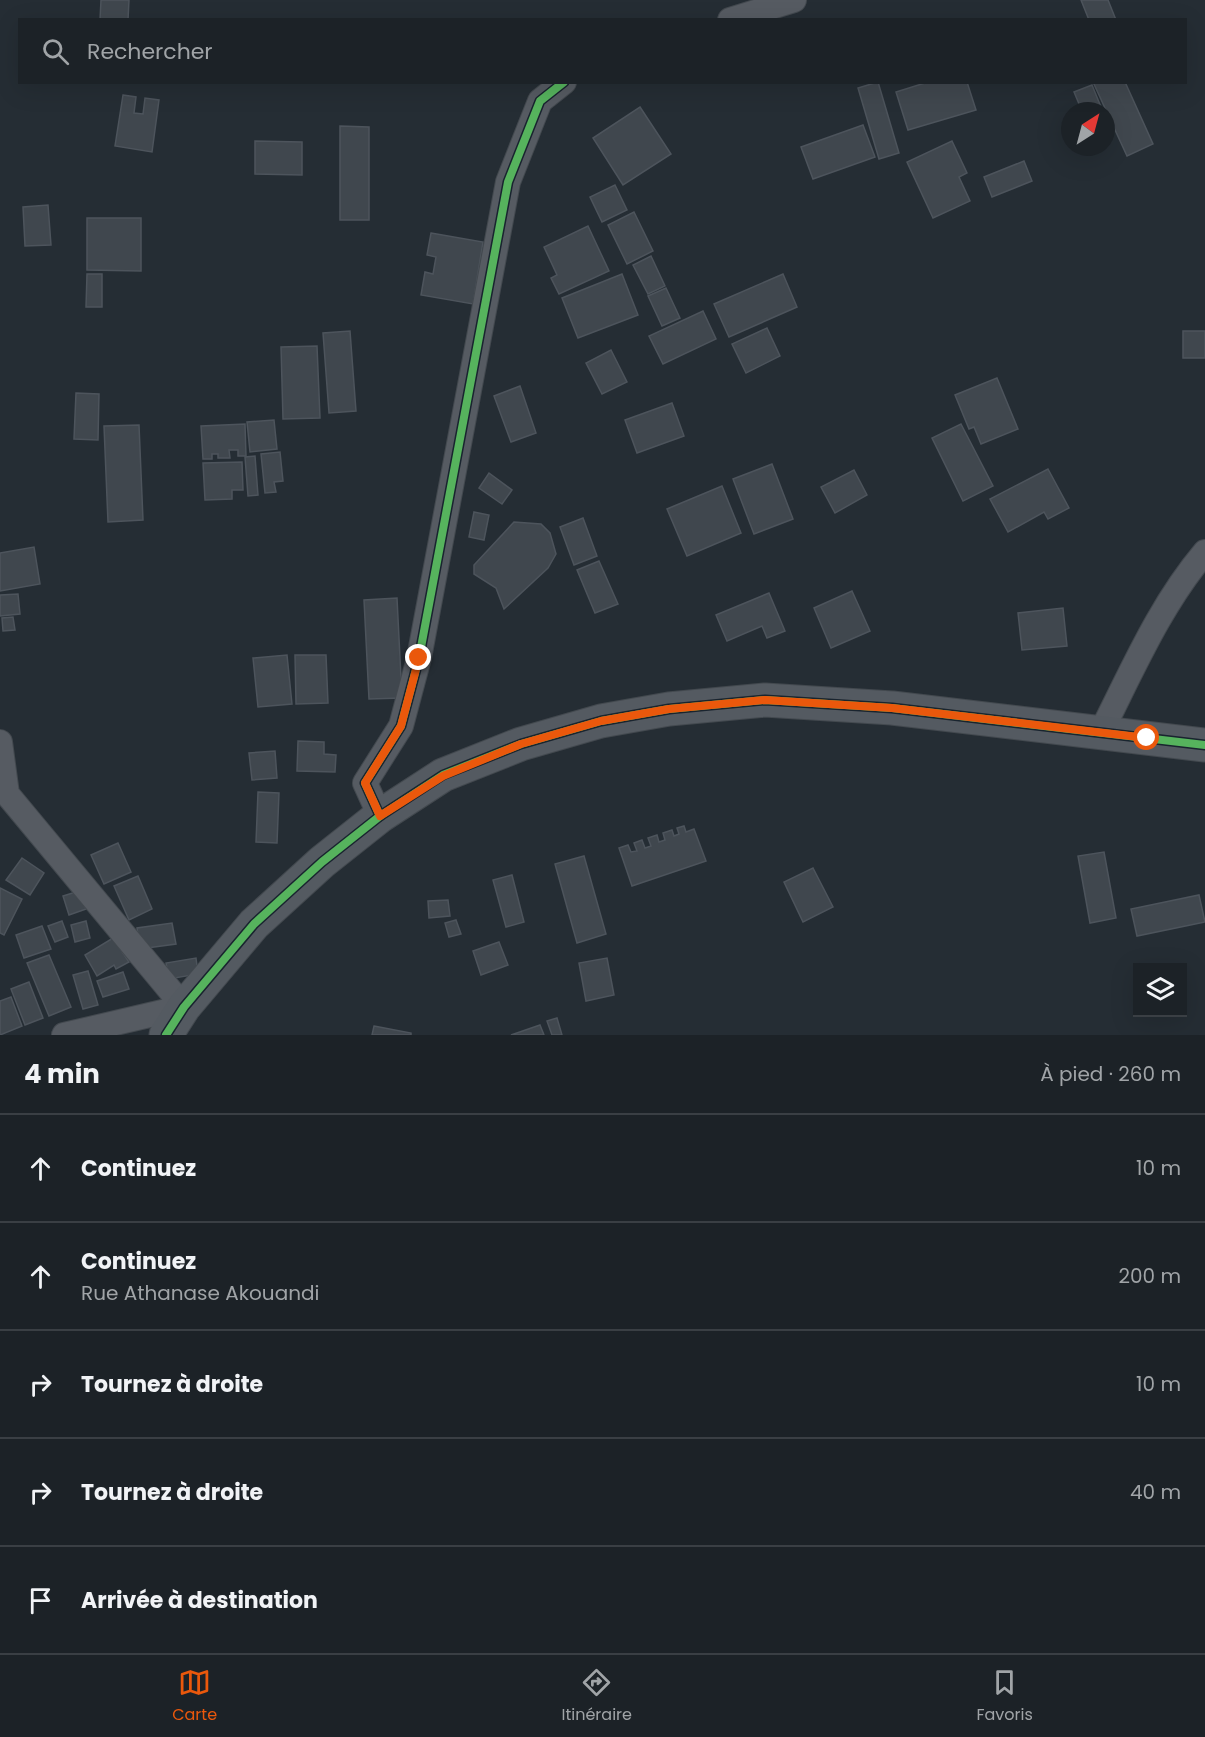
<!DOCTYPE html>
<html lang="fr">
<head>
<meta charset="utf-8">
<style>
	body { margin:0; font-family:Poppins,sans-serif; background:#252a2f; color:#f1f3f6 }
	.controls { position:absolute; right:18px; bottom:18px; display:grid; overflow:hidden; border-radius:0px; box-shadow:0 6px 24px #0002 }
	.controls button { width:54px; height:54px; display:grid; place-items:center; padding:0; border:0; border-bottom:2px solid #3a3f44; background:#1c2227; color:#f1f3f6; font:30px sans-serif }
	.compass { position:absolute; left:1061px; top:102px; width:54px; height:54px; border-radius:50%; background:#1c2227; box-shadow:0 6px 24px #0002; rotate:36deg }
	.stop { position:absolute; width:18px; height:18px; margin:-14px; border:4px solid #ea580c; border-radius:50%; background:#fff }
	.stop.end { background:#ea580c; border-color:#fff; box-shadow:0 2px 6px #0008 }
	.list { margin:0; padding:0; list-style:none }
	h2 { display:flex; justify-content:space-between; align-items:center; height:78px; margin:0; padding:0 24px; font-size:26px }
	h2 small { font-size:20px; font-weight:400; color:#a0a4a7 }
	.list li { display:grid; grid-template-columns:39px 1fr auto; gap:18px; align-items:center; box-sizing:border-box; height:108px; padding:0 24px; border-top:2px solid #3a3f44 }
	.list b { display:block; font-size:22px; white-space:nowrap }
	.list p { margin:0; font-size:20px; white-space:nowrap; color:#a0a4a7 }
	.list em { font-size:20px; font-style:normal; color:#a0a4a7 }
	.icon { flex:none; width:33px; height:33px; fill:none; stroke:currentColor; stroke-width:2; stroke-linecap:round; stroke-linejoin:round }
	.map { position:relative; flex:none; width:1205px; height:1035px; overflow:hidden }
	.search { position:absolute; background:#1c2227; box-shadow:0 6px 24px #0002; left:18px; right:18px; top:18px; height:66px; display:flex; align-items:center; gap:15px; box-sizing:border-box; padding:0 21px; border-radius:0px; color:#a0a4a7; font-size:22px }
	.sheet { height:618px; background:#1c2227 }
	nav { display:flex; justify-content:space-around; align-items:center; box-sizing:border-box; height:84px; border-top:2px solid #3a3f44; background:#1c2227; font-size:16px; color:#a0a4a7 }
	nav a { display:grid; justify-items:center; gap:3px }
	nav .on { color:#ea580c }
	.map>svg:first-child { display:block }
</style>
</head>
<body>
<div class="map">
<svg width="1205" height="1035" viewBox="0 0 1205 1035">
	<rect width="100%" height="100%" fill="#252d34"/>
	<g fill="#40474e" stroke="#4d545c" stroke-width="1.5">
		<path d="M101,0H129L128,20H100Z"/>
		<path d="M1081,0H1108L1116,20H1089Z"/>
		<path d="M878,82L899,153L879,159L858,88Z"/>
		<path d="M928,82H967L976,110L908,130L896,92Z"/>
		<path d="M1093,82H1125L1153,144L1127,156Z"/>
		<path d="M1092,85L1101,107L1090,111H1082L1074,92Z"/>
		<path d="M123,95L136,97L134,113L143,114L145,98L159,100L152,152L115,146Z"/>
		<path d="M640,107L671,154L623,185L593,138Z"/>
		<path d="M863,125L875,157L813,179L801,147Z"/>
		<path d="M340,126L369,127V220H340Z"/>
		<path d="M255,141L302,142V175L255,174Z"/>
		<path d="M952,141L967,173L959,177L970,201L933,218L907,162Z"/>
		<path d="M1024,161L1032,181L992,197L984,177Z"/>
		<path d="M615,185L627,210L602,222L590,197Z"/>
		<path d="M48,205L51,245L25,246L23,207Z"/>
		<path d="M634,212L653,251L627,264L608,225Z"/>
		<path d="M87,218H141V271L87,270Z"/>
		<path d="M588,226L609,271L559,294L551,278L557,275L544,247Z"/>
		<path d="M431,233L483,242L473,304L421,295L425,272L433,274L436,257L427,255Z"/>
		<path d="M651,256L665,286L648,294L633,265Z"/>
		<path d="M87,274H102V307H86Z"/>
		<path d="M622,274L638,315L578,338L562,298Z"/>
		<path d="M783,274L797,307L729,337L714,304Z"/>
		<path d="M666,288L680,318L662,326L648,296Z"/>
		<path d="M703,311L716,339L663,364L649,336Z"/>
		<path d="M767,328L780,356L746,373L732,344Z"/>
		<path d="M350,331L356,411L329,413L323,333Z"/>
		<rect x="1183" y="331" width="22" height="27"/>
		<path d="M317,346L320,418L283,419L281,347Z"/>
		<path d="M611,350L627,382L602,394L586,363Z"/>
		<path d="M997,378L1018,429L981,444L974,427L969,429L955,395Z"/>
		<path d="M520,386L536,433L511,442L494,396Z"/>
		<path d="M76,393L99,394L98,440L74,439Z"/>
		<path d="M672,403L684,436L637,453L625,420Z"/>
		<path d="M274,420L277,449L250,452L247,422Z"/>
		<path d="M245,424L246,456H238V450H229L230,458H218V454H212V459H203L201,426Z"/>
		<path d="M961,424L993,486L963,501L932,438Z"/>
		<path d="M139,425L143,520L108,522L104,426Z"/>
		<path d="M280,452L283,481L274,482L276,492L265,493L261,454Z"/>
		<path d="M255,456L258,495L248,496L245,457Z"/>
		<path d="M242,462L243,490H232V499L205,500L203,463Z"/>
		<path d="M772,464L793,519L754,534L733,479Z"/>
		<path d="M1048,469L1069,508L1048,519L1044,512L1008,532L990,499Z"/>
		<path d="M854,470L867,495L835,513L821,487Z"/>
		<path d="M489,473L512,490L502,504L479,488Z"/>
		<path d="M722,486L741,533L687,556L667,509Z"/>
		<path d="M474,512L489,515L484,540L469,537Z"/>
		<path d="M583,518L597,556L574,565L560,527Z"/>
		<path d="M514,522L541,524L550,533L556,554L548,568L504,609L496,588L474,574V565Z"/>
		<path d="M34,547L40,584L0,591V553Z"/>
		<path d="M599,561L618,604L595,613L577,570Z"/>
		<path d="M852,591L870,631L831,648L814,608Z"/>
		<path d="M769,593L785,631L767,638L762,626L727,641L716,615Z"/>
		<path d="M18,594L20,614L0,616V595Z"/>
		<path d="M397,598L402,698L369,699L364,600Z"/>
		<path d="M1063,608L1067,646L1022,650L1018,613Z"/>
		<path d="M13,617L15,630L3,631L2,618Z"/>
		<path d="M287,655L292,704L258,707L253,658Z"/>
		<path d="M295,655H326L328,703L296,704Z"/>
		<path d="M298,741L324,742V754L336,755L335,772L297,771Z"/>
		<path d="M275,751L277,778L252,780L249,753Z"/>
		<path d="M258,792L279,793L277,843L256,842Z"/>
		<path d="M684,826L686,832L694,829L706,861L632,886L619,848L628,845L631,852L637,851L634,843L642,840L645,848L651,846L648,838L657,835L659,842L665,840L663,833L672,830L674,836L679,834L677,828Z"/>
		<path d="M118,843L131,872L104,884L91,855Z"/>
		<path d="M1104,852L1116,918L1090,923L1078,856Z"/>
		<path d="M584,856L606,934L577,943L555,864Z"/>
		<path d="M22,858L44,873L30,895L6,880Z"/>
		<path d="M813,868L833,907L803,922L784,882Z"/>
		<path d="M512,875L524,922L506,927L493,880Z"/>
		<path d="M138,876L152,909L129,920L114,886Z"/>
		<path d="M0,888L22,899L4,935L0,933Z"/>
		<path d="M79,891L86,909L69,915L63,896Z"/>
		<path d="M1199,895L1205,922L1137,936L1131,909Z"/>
		<path d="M448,900L450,916L429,918L428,901Z"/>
		<path d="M456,920L461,934L449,937L445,923Z"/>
		<path d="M62,921L68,937L55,942L48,926Z"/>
		<path d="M86,921L90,938L75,942L71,925Z"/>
		<path d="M172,923L176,944L140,949L137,928Z"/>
		<path d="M42,926L51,949L24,958L16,935Z"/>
		<path d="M113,938L129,962L116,969L114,965L97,976L85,955Z"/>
		<path d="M499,942L508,965L481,975L473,951Z"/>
		<path d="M49,955L71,1007L49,1016L27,963Z"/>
		<path d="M196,958L198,974L169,979L166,963Z"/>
		<path d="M607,958L614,995L586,1001L579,963Z"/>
		<path d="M88,971L98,1005L83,1009L73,975Z"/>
		<path d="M123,972L129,989L103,997L97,981Z"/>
		<path d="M29,982L43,1018L25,1025L11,989Z"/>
		<path d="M11,997L22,1026L0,1035V1001Z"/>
		<path d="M557,1018L562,1035H552L547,1021Z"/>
		<path d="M540,1025L544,1035H511Z"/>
		<path d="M374,1026L411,1033V1035H372Z"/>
	</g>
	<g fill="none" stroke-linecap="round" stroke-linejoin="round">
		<defs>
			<g id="street">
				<path d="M730,20L794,0"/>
				<path d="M1101,732C1132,671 1160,605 1205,552"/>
				<path d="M0,742L7,794L184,1007L64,1035"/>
				<path d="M380,816L365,783L401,726L419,658L508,182L540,101L564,82"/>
			</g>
			<path id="secondary" d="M166,1035L184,1007L254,924L322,862L380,816L443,775L521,744L601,721L669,709L765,700L892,708L1205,745"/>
		</defs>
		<use href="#street" stroke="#43494f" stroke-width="26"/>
		<use href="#secondary" stroke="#43494f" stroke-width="35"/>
		<use href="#street" stroke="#565b62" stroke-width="24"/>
		<use href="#secondary" stroke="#545a61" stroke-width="33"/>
		<defs>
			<g id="cycleway">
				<path d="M380,816L365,783L401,726L419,658L508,182L540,101L564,82"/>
				<path d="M166,1035L184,1007L254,924L322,862L380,816L443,775L521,744L601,721L669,709L765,700L892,708L1205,745"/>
			</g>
		</defs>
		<use href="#cycleway" stroke="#19242f" stroke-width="11"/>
		<use href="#cycleway" stroke="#56b35d" stroke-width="8"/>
	</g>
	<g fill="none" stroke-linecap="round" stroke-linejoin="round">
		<path stroke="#ea580c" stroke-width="8" d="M419,658L401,726L365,783L380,816L443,776L521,744L601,721L669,709L765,700L892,708L1147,738"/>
	</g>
</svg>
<div class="controls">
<button><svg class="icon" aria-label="layers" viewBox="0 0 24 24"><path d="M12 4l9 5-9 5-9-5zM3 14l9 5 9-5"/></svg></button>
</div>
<svg class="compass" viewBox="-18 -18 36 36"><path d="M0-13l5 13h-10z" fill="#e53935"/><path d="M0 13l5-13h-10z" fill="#a0a4a7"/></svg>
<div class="stop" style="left:1147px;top:738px"></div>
<div class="stop end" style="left:419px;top:658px"></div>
<div class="search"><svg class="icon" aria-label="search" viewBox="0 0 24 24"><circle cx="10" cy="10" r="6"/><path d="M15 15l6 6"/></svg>Rechercher</div>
</div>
<section class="sheet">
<h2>4 min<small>À pied · 260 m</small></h2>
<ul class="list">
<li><svg class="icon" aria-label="ahead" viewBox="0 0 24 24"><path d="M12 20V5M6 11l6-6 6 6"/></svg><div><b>Continuez</b></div><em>10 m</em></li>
<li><svg class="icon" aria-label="ahead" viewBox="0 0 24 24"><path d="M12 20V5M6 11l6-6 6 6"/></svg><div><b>Continuez</b><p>Rue Athanase Akouandi</p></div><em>200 m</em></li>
<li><svg class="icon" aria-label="right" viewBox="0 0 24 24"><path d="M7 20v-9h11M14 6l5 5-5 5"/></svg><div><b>Tournez à droite</b></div><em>10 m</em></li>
<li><svg class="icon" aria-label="right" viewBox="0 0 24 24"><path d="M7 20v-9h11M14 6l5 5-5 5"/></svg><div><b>Tournez à droite</b></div><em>40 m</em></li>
<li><svg class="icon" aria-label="arrive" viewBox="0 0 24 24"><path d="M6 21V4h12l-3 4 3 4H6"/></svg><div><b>Arrivée à destination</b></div></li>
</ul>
</section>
<nav>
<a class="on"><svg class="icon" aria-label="map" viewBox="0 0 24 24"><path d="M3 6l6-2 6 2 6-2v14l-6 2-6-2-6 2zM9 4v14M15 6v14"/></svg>Carte</a>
<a><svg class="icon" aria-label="directions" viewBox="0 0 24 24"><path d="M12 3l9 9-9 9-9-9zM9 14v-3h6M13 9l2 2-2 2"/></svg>Itinéraire</a>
<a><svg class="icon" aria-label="saved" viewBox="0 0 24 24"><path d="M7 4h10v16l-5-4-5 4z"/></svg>Favoris</a>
</nav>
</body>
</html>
